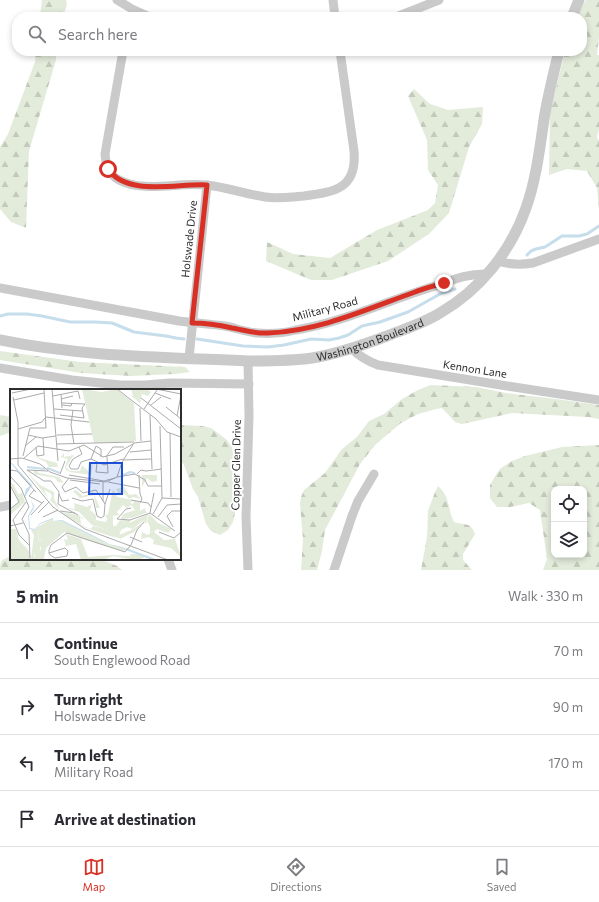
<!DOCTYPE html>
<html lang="en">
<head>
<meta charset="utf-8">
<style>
	body { margin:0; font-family:Commissioner,sans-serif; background:#f2f2f3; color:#2b2b33 }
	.controls { position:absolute; right:12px; bottom:12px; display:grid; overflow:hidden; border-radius:8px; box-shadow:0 2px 6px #0003 }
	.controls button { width:36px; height:36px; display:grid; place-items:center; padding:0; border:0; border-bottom:1px solid #e1e1e2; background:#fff; color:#2b2b33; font:20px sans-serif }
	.stop { position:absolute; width:12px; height:12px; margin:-9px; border:3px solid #d93025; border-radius:50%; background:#fff }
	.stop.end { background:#d93025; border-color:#fff; box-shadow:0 1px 4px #0008 }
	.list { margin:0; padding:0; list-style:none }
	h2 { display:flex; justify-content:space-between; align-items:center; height:52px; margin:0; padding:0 16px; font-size:17px }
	h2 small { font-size:13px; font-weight:400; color:#7c7c81 }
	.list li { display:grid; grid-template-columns:26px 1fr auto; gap:12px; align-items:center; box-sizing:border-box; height:56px; padding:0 16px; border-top:1px solid #e1e1e2 }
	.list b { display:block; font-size:15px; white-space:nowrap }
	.list p { margin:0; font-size:13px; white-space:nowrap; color:#7c7c81 }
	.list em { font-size:13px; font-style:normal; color:#7c7c81 }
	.icon { flex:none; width:22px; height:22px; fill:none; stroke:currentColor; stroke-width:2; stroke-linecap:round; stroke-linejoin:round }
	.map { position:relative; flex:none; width:599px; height:570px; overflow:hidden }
	.search { position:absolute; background:#fff; box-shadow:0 2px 6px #0003; left:12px; right:12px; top:12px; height:44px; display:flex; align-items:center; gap:10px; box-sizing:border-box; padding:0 14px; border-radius:16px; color:#7c7c81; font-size:15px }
	.sheet { height:276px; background:#fff }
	nav { display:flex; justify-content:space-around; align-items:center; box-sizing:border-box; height:56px; border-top:1px solid #e1e1e2; background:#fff; font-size:11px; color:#7c7c81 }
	nav a { display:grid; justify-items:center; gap:2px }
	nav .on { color:#d93025 }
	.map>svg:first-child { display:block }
</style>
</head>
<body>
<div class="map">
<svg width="599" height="570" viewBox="0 0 599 570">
	<defs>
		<pattern id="forest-firs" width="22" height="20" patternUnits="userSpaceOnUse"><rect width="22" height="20" fill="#e3ebdb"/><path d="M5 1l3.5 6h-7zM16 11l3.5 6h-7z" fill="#c3cabc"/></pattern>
	</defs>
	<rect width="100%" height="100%" fill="#fff"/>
	<g fill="url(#forest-firs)" fill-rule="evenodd">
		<path d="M42,0H66L67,4L63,17H40Z"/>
		<path d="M586,0H599V37L597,55H599V129L597,137L599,141V209L597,188L587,171L567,169L549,175L550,113L565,51H582V17H576Z"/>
		<path d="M36,51H56V60L29,151L26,228L11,222L0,209V147L8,134L35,62Z"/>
		<path d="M414,89L430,104L448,110L483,107L482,124L469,147L449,213L429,234L388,261L332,280H311L266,261L267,242L293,254L330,258L377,230L428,210L435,203L438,185L428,170L427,140L408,96Z"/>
		<path d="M0,351L80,362L185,367L190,372L174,374L131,376L81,373L0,360Z"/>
		<path d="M431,385L476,387L506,393L556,399L599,405V419L588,417L512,413L462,424L455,422L442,408L436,409L418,414L401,423L376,444L360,464L325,530L322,551L317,570H301L303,539L300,504L301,497L304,490L325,473L342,449L357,437L369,421L384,414L402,399L418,390Z"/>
		<path d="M0,415L11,417V432L0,436Z"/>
		<path d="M180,425L202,426L211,428L227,440L232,447L237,474L235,513L233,522L228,530L220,535L211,531L206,524L198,497L193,489L184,465L180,459Z"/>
		<path d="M599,445V570H543L547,559L540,510L529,503L510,507H497L490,498V485L497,473L501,468L512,461L525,456L562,447ZM554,489H584V555H554Z"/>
		<path d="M438,486C451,498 447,508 454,522C464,525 471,522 475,534L463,554V560L472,570H421L427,537L428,511L435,492Z"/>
		<path d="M11,556V559H100L117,566L122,570H0C0,560 2,560 11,556Z"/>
	</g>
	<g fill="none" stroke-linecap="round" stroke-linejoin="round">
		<g stroke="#c6ddeb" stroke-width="3">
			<path d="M527,255L531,251L536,249L545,247L562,236H579L587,234L599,226"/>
			<path d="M0,316L8,314H27L42,316L70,322H95L112,323L134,332L166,336L176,338L184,339"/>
			<path d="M197,339L243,346L268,347L284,345L311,339L329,340L339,338L348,335L362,326L380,322L408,312L440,294L455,289"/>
		</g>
		<g stroke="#cacaca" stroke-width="9">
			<path d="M117,0L132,9L150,17"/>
			<path d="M333,0L335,17"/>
			<path d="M396,17L439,0"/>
			<path d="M123,51L105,154C106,165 108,174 119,180C144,193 178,182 206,185C226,187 245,194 265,197C278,199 291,197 304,196C336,192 357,188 354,151L340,51"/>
			<path d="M498,261C510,265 520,265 533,263L599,239"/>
			<path d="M0,288L179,321C194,323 210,324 225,326C235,328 246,332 257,333C270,334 284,333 296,330C344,322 389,300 435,286C452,280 469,273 488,274"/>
			<path d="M351,348C359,356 367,361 378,365L507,386L599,400"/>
			<path d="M189,358L207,185"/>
			<path d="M0,368L72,380L120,385H145L170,383L249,384"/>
			<path d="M0,507L11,505"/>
			<path d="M168,559L172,570"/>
			<path d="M248,570L246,517L249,416L248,361"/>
			<path d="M334,570L352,516L358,501L374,474"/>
		</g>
		<g stroke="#cacaca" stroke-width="11">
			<path d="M572,17L579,0"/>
			<path id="s1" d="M0,340C82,357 165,357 248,361C269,361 291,361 312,358C338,354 363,345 387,336C405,329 424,323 440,313C480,290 511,251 526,208C537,177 540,145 545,113C549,92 554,71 559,51"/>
		</g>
	</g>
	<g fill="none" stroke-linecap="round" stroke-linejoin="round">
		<path stroke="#d93025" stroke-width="5" d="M108,169C127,197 178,183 207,185L192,323C206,323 219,325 232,328C244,330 256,334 268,333C320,331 367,309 415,292C424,288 434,286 444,283"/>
	</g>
	<g text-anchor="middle" stroke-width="4" stroke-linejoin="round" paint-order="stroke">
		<g font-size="11" fill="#2d2d2d" stroke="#fff">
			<text transform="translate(189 239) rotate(-84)" y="4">Holswade Drive</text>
			<text transform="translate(325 309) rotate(-15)" y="4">Military Road</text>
			<text dy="4" stroke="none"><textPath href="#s1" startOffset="374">Washington Boulevard</textPath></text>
			<text transform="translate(475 369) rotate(9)" y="4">Kennon Lane</text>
			<text transform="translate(236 465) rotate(-89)" y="4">Copper Glen Drive</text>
		</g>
	</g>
	<g transform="translate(10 389)">
		<rect width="171" height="171" fill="#fff"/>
		<path d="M51,123L68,126L73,129L74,131L70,128L71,135L66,133L78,139L81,140L83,137L99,141H108L115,133L111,131H121L119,134L138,125L136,135L133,132L122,140L117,138L111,141L109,146L121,141L134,133L124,143L110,150L109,149L100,147L82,141L74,138L61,130ZM42,129L43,132H51L98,155L117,160L114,162L85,154L54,143L36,159L34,170L39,171L25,169L24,163H30L32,153L31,149L29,152L28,138ZM56,145L71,150L78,168L102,166L120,167L121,165H132L134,169L124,171L103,167L93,171H71L66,155L56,157L54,150L58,151Z" fill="#e3ebdb"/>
		<path d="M121,0H136L141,3L138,7L132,5L130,14L120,6L123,7ZM54,64V68L64,66L56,78L60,82H70L72,76L79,83L83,73L81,86L60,83L56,81L55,78L58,70L51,68ZM23,67L47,74L48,78H39L36,73ZM24,80L29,84L49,88L54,94L48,93L45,89L24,85ZM17,83L30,96L44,103V110L50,121L40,111L42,107L40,104L34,101L38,109ZM147,86V92L142,93L137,89L132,98V86ZM0,93L4,96L8,105L12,104L15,113L0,126V121L9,113ZM114,98L119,106L126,105L131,110L123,108L119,110L115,105L109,106L106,100ZM103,100L107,108L123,111L120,114L123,115L124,112H126L130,114V122L135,119L136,123H138L122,129L111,130L113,125L125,121L121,116L117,119L113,116L107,123L109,126L103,127V137H106L110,131L115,133L108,141H98L82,136L69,123L57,119L65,120L64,114L77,118L82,115L80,121L86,126V131L96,133L97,129L95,127L98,125ZM66,101L73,107L83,103L90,119H86L84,106L70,109L63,102ZM139,125L148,134L162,140L158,144L147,140L144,143L154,151L165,150L171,168L161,159L143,155L144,151L139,148L131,150L132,143L138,146L140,144V138L137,132ZM28,138L29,153L31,149L33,157L30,158V163H24V168L35,171H0V140H6L9,151L19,162L21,170L24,146L21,141H25Z" fill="#e3ebdb"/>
		<path d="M72,0L92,3L106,0L124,14L126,52L84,54Z" fill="#e3ebdb"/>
		<path d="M0,73L3,75L11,84L22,96L15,108L21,111L24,117L23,121L19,127L20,139L25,140L30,134L43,129V132L52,131L94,152L99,155L112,158L119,161L98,155L51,132H43L42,130L30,135L25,141L19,140L18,127L23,118L21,111L14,108L16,100L20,97Z" fill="#c6ddeb"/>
		<path fill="none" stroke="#c6ddeb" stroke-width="2" d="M17,78L35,80M37,79L50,84M113,86L120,83L125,84M116,160L145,171"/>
		<path fill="none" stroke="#ababab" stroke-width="1" d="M42,0L48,72M107,0L146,30L157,43L171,48M146,0L171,5M2,4L21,0M145,4L161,10M51,5L52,19M43,7L68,2L70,10M3,8L8,33V76L43,118L75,140L158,171M131,9L171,40M51,10L63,7M4,11L34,4M51,14L75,15M52,16L61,17L62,14M141,16L151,8M156,18L171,30M130,19L131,52M44,20L72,22M134,20L147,1M63,21L61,36L64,55M50,26L74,29M140,26L142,80M167,27L171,6M36,28L79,33M74,29L72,19L75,15M150,37L152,109M8,40L32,33L35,29M160,44L161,108M18,46L32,49L46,47M47,46L82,45M47,55L124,53M15,57L26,48M26,58L27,67L34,66L33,49M69,58L72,65L63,70L59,77L61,80H68L71,73L81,70L86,57L91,60V68M120,63L141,61M13,67L20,39H36L34,0M96,68L103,58H114M0,70L12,69L30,75L40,83L57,89L96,93L107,88L112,73L124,54L141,52M13,70L28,57L59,62L74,56L93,68L105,65L123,55M81,70L94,76L113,70M113,71L141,70M87,74L86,83L98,84L97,68M0,81L7,82L26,103M38,82L17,81L34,92H41L49,103L48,115L68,126M50,85L55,72M127,85L131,81L136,82L152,80M59,86L94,92L105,89M129,86L130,105L132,110L130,114M0,87L11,99L19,118L12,130L19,145L20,169M107,88L125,85L135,91L138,97H152M59,89L52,98L55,103L66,98L73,104L86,101L95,115M60,91L90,95M98,93L129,99M0,96L9,113L0,120M24,101L19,107L32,114M49,105L52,112L59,111M62,109L72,112L83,110L87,127L91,129L94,127L95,115M121,111L138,114L141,118M93,112V93M16,113L3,131L9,146L19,156M95,115L100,100M121,119L116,120L107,130L120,131L140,124M171,121V136M50,122L65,124M28,124L39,113M140,124L165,142M140,124L144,104M143,125L152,109L171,110M21,126L34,112M33,128L48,121M148,128L157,116L171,115M0,137L13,134M163,138L157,127L162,122H170M149,143L164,149L171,143M120,148L132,153M39,164L55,159L58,162L57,167L45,169L40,166L39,164V161L41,156L57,144L115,163L121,156L127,141L134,133"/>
		<path fill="#1d4ed8" fill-opacity="0.15" stroke="#1d4ed8" stroke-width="2" d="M80,74H112V105H79Z"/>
		<rect width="171" height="171" fill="none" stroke="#2d2d2d" stroke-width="2"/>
	</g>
</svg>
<div class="controls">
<button><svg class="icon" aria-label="locate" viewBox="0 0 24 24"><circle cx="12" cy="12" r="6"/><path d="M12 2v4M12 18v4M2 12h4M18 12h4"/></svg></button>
<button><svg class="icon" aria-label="layers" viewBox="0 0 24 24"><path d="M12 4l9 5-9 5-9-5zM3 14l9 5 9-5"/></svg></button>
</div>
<div class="stop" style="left:108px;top:169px"></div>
<div class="stop end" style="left:444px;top:283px"></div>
<div class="search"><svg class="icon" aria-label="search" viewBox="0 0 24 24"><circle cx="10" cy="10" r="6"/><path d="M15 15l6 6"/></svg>Search here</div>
</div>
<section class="sheet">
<h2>5 min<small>Walk · 330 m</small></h2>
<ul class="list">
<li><svg class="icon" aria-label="ahead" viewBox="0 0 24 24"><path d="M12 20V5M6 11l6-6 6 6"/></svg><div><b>Continue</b><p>South Englewood Road</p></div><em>70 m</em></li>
<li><svg class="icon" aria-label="right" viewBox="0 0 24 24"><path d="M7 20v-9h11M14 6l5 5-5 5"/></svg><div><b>Turn right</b><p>Holswade Drive</p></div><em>90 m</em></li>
<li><svg class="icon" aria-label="left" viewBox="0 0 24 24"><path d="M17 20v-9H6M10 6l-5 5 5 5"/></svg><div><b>Turn left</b><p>Military Road</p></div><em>170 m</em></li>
<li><svg class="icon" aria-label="arrive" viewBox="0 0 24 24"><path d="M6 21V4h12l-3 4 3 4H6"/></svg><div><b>Arrive at destination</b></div></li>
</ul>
</section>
<nav>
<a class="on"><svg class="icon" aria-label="map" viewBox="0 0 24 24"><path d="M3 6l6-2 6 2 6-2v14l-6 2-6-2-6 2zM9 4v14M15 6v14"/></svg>Map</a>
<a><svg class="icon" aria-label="directions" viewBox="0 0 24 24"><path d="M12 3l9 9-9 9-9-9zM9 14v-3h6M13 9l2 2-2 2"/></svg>Directions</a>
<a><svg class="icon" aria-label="saved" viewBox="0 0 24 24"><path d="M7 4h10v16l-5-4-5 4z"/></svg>Saved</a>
</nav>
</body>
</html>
